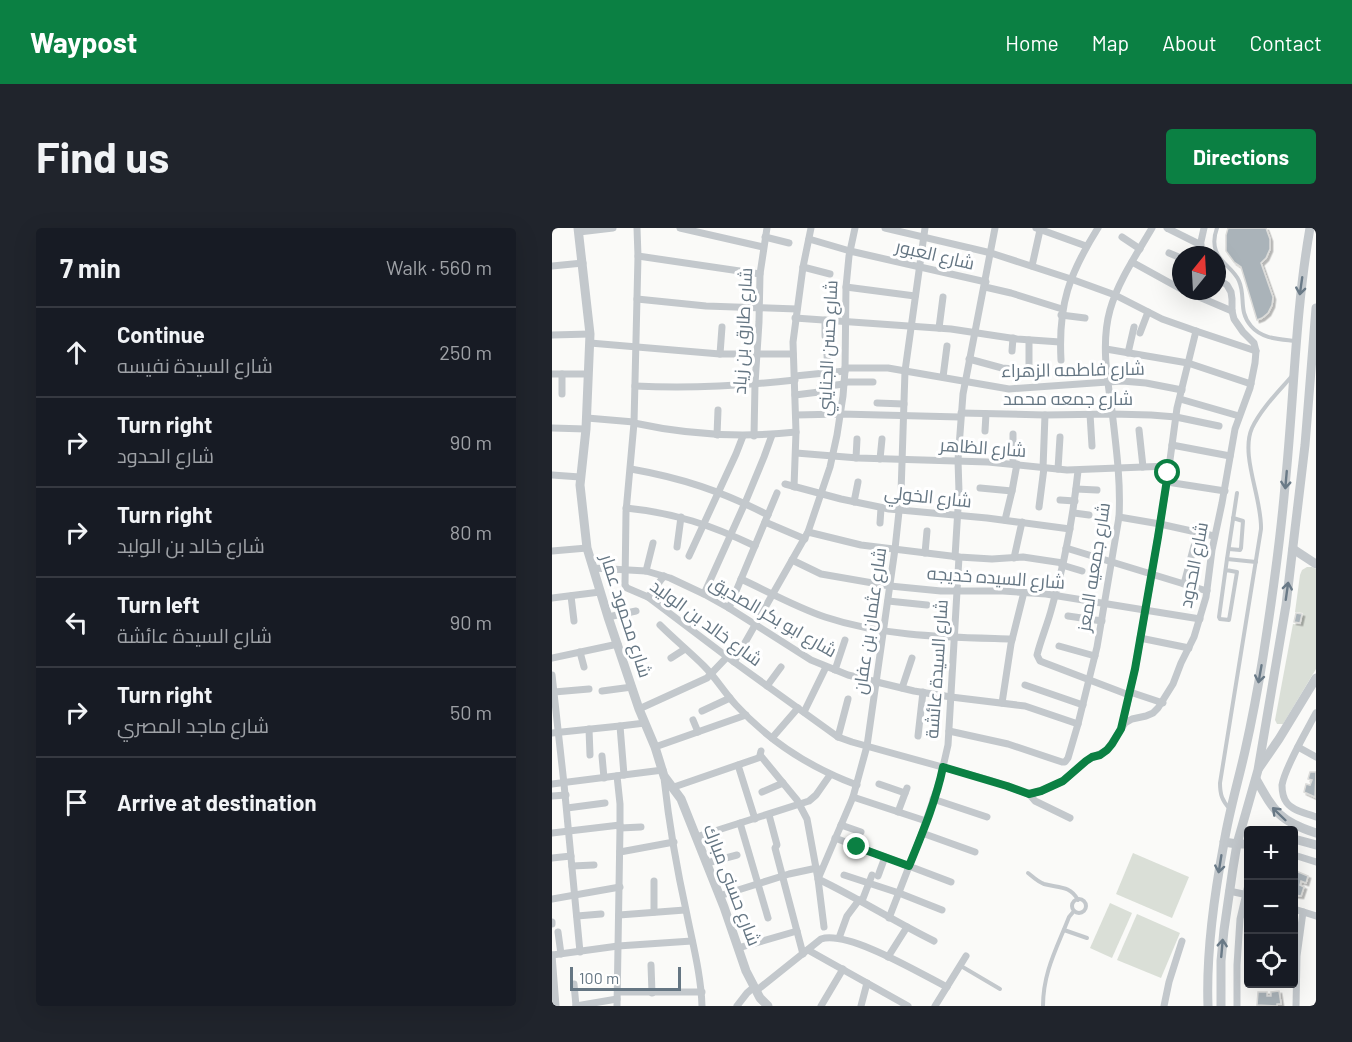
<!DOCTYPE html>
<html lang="en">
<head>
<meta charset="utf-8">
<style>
	body { margin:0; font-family:Barlow,Cairo,sans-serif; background:#20242c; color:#f1f3f6 }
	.controls { position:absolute; right:18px; bottom:18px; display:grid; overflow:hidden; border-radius:6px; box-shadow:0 6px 24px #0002 }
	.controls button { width:54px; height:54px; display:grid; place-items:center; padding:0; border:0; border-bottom:2px solid #363941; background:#171b24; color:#f1f3f6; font:30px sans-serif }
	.compass { position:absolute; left:620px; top:18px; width:54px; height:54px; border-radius:50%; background:#171b24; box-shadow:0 6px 24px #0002; rotate:18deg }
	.scale { position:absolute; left:18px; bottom:15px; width:111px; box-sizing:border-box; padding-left:6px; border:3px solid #657683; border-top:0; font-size:16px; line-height:21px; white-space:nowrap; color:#657683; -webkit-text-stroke:4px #fff; paint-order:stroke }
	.stop { position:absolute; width:18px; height:18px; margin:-14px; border:4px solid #0b8043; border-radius:50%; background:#fff }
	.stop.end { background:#0b8043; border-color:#fff; box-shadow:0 2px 6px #0008 }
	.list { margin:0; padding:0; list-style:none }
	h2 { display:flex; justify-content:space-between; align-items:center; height:78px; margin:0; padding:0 24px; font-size:26px }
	h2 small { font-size:20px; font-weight:400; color:#9ea1a6 }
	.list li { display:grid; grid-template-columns:39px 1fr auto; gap:18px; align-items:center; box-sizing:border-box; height:90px; padding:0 24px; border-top:2px solid #363941 }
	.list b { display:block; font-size:22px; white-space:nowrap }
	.list p { margin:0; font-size:20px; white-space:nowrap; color:#9ea1a6 }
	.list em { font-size:20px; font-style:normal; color:#9ea1a6 }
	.icon { flex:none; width:33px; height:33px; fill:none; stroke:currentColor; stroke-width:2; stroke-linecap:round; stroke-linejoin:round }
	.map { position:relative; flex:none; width:764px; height:778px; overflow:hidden; border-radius:6px }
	header { display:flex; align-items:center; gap:36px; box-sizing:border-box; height:84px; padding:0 30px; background:#0b8043; color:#fff }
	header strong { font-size:28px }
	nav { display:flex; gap:33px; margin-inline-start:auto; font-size:21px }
	.intro { display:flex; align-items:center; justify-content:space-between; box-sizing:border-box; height:144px; padding:0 36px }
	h1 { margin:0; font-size:42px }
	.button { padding:15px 27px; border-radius:6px; background:#0b8043; color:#fff; font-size:21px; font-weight:700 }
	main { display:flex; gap:36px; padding:0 36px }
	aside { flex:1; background:#171b24; border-radius:6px; box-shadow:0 6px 24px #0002 }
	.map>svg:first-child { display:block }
</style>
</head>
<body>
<header>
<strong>Waypost</strong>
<nav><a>Home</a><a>Map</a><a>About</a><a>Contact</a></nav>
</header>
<div class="intro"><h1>Find us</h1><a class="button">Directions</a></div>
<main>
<aside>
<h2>7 min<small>Walk · 560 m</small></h2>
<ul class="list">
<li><svg class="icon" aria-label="ahead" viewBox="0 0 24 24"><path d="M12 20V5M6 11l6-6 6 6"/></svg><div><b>Continue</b><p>شارع السيدة نفيسه</p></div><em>250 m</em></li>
<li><svg class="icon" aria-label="right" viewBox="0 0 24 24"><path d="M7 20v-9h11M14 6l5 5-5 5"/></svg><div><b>Turn right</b><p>شارع الحدود</p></div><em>90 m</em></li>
<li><svg class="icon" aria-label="right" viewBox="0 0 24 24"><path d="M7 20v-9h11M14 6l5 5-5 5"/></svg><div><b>Turn right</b><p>شارع خالد بن الوليد</p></div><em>80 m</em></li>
<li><svg class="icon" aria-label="left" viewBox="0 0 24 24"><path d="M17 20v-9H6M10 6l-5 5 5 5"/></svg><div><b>Turn left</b><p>شارع السيدة عائشة</p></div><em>90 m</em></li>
<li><svg class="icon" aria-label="right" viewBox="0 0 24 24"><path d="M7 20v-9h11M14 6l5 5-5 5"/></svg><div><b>Turn right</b><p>شارع ماجد المصري</p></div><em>50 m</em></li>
<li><svg class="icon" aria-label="arrive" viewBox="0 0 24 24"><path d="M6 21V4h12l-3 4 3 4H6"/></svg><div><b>Arrive at destination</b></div></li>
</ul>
</aside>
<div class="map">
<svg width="764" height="778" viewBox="0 0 764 778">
	<defs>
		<filter id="shadow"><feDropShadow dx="2.5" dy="2.5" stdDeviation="0" flood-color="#0004"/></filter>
	</defs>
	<rect width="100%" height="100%" fill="#fafaf8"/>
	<g fill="#dadfd7">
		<path d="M755,339H760L764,341V441L731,496H725L723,492L741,396L749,397L751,385L743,384L748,347L750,342Z"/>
		<path d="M581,625L637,649L620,690L564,666Z"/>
		<path d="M558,675L580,685L560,730L538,720Z"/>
		<path d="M585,686L628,705L609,750L565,732Z"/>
	</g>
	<g fill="#aab3b9" stroke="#dcdcda" stroke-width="1.5" filter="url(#shadow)">
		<path d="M676,0H714L718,11V21L714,30L709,35L721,69L720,77L716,85L710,90L705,92L689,39L682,34L674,23V7Z"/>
		<path d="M744,385L750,386L748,395L742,394Z"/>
		<path d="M758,544H764L763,569L752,564L754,556L758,557L760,552L756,551Z"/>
		<path d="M744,643L756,648L754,655L749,653L748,657L752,659L749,668L742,667V646L743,647Z"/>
		<path d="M727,763L729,776H725V778L705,777L706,764H715V768H719V764Z"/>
	</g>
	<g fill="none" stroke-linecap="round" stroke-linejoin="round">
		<g stroke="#c3c8cc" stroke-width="4">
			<path d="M665,0C662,8 661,15 664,23C668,35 682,41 687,53C694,69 686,83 699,98C710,111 727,111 743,113"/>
			<path d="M677,321L688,322L689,320L691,293L681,290"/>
			<path d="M675,331L704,334"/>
			<path d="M674,342L685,344L677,392L668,391L667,389L675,331L685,265"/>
			<path d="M678,581C670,573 668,566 668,555L709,301C710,270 688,227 700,200C709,181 726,164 740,148"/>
			<path d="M476,645C481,649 486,654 492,656C506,660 518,657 526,672"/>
			<circle cx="527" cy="678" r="7"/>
			<path d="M512,702L535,710"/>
			<path d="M409,738L448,761"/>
			<path d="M491,778C491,744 505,720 517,689L522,683"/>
		</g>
		<g stroke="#c3c8cc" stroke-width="7">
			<path d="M85,0L86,28L82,195L74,284L73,357L75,360L96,369L182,434L286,509L300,514L437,552L477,566"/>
			<path d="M128,0L211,19"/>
			<path d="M333,0L439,25L519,51L563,67L610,91L644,103L704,123"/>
			<path d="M373,0L353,143L349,265L343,321L315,518L301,569L266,651C306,670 343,694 382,713"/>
			<path d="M484,0L534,18"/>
			<path d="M615,0L649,17"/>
			<path d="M27,4L61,0"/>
			<path d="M213,9L237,15"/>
			<path d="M570,9L588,21"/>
			<path d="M257,11L298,23L434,54"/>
			<path d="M617,25L629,30"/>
			<path d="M646,27L652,0"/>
			<path d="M86,28L208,46"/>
			<path d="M580,34L629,61"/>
			<path d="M0,38L31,35"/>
			<path d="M480,38L488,2"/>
			<path d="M251,39L278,46"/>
			<path d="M294,59L363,68"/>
			<path d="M433,59L459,65L510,81"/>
			<path d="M633,63L680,83"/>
			<path d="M85,71L154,78L245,81"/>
			<path d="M509,87L533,90"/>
			<path d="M243,90L399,101L465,111L508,114"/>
			<path d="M273,92V108"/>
			<path d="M387,100L391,69"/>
			<path d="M588,105L596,84"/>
			<path d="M0,107L38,106"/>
			<path d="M38,115L168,126H241"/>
			<path d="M554,121L636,135L699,156"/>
			<path d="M460,123L461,110"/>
			<path d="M576,125L582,99"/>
			<path d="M168,126L170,99"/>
			<path d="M275,126L276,145"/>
			<path d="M417,131L450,140L475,142L477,137V112"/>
			<path d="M509,132C506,77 517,46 546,0"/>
			<path d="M293,140H336L457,161L570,153L594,155L630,162"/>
			<path d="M0,146H36"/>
			<path d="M10,146V166"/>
			<path d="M243,148L293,143"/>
			<path d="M391,149L395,118"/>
			<path d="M292,154H321"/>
			<path d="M83,158C137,161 189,158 243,152"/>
			<path d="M268,159L292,156"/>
			<path d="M243,167L267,164"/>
			<path d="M628,171L687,188"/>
			<path d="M325,175L352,176"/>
			<path d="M409,185L493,187L560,186L599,187L624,189L667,198"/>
			<path d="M538,186L540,218"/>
			<path d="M244,187L289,186L408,189"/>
			<path d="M35,190L82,194"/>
			<path d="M82,195C137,207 189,210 244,204"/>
			<path d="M0,200L34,201"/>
			<path d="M587,202L591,239"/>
			<path d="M433,203L434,186"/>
			<path d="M165,207L166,182"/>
			<path d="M202,208L203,156L207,94L208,46L215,0"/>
			<path d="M620,217L678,228"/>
			<path d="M244,225L306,230L436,234L515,242L617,238"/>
			<path d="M304,230L305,211"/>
			<path d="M328,231L330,211"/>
			<path d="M461,236V206"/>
			<path d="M491,240L493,187"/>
			<path d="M79,241C130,250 169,263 216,287"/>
			<path d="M506,241L508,209"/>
			<path d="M526,243C521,289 513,334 500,379C496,395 489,411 485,427L488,433L493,435L577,467"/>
			<path d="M0,247L28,249"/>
			<path d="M615,254L673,263"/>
			<path d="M233,256L289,271L337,281L435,290L518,301"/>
			<path d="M242,259L244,204L241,114L251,39L259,0"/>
			<path d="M428,260L460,263"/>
			<path d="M524,261L545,262"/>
			<path d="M508,272L523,273"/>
			<path d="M302,274L306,254"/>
			<path d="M487,279L492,240"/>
			<path d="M74,280C123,285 159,297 203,318"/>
			<path d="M522,285L537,287"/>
			<path d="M567,289L608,296L662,308"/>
			<path d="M453,292L460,263L465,236"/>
			<path d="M213,294L253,311"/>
			<path d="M328,295L329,280"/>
			<path d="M256,304L309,317L407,329L440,331L471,329L511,335"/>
			<path d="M125,319L129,289"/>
			<path d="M514,320L655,363"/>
			<path d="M0,323L35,320"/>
			<path d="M373,325L375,303"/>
			<path d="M137,328L184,226L191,208"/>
			<path d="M403,329L407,264L406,232L411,166L443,0"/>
			<path d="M462,330L470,294"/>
			<path d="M240,332L269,346L338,358L389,363H451L494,366L648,391"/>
			<path d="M510,337L530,343"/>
			<path d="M41,340L94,343L118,350L152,366L177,380L259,432L296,447L362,463L399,469L473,478L526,496"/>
			<path d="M94,343L101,315"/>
			<path d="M189,351C217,364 244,379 273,389C333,409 397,409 460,411"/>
			<path d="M632,356L642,318"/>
			<path d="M152,366L193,275L212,229L220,207"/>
			<path d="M19,368L22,393"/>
			<path d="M96,369L112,348"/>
			<path d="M0,370L48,364"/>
			<path d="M336,373L375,377"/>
			<path d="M177,380L225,265"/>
			<path d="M516,388L550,393"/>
			<path d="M56,389L84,383"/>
			<path d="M108,397C122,411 138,424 152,438C164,450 172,464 184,477C217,513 259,540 305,557"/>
			<path d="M588,410L637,420"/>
			<path d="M507,418L543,428"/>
			<path d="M28,424L32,439"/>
			<path d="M0,430L66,416"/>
			<path d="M119,430L133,421"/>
			<path d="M182,434L256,304L278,239L285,207L291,168L293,143L294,59L297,28L303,0"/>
			<path d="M283,442L293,412"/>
			<path d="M0,447L12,556L28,724"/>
			<path d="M473,457L531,477"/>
			<path d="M215,458L229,439"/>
			<path d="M350,460L360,430"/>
			<path d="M50,463L80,459"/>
			<path d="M2,464L37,461"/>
			<path d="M578,464L611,475"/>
			<path d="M450,475L459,416L472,364"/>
			<path d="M87,481L155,450L175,429"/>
			<path d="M150,483L178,470"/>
			<path d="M252,484L274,439"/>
			<path d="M764,485C755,502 733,539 730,557C730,563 731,570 735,575C741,583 754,585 764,589"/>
			<path d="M141,492L146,504"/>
			<path d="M68,498L72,547"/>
			<path d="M570,499L583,441L597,362L615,254L625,180L644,103"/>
			<path d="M37,501L38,527"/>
			<path d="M397,503L456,516L510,534H513L516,530L526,496L545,419L567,289C569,254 564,218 560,183C555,150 549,114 558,82C566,53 585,26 600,0"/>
			<path d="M0,505L68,498L93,495"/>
			<path d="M366,508L371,464"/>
			<path d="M286,509L296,471"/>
			<path d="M220,510L246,480"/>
			<path d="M103,519L194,487"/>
			<path d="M746,519L764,529"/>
			<path d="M209,523L208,527L245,572L255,591L266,651L272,699"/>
			<path d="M50,528L52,550"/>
			<path d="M186,537L203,591"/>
			<path d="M112,550C117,596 125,642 135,687C141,717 149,747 150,778"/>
			<path d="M0,556L111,542"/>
			<path d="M327,556L353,565"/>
			<path d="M122,559L209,529"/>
			<path d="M210,564L231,555"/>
			<path d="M477,566L489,563L511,553L534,533L555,522L573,495L580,491L594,488L601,485L606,480L621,456L629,435L642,409L654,369L660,322L670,275L683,201L698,160L703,135L704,123L702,115L691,104L682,91L680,83V71L679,64L675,57L665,50"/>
			<path d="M477,566L483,573L518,590"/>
			<path d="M0,568L14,567"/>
			<path d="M301,569L374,593"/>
			<path d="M381,571L435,589"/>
			<path d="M15,580L53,575"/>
			<path d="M346,584L355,560"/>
			<path d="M217,587L225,617L223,620L251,726"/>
			<path d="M188,595L216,690"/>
			<path d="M289,597L309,604"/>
			<path d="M68,600L89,599"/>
			<path d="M0,605L68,597"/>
			<path d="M370,605L423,624"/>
			<path d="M144,609L257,573L264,567L278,547"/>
			<path d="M283,610L399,654"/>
			<path d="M68,624L122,614"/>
			<path d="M742,627L764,634"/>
			<path d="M0,630L19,628"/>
			<path d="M155,635L185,627"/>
			<path d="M20,638L42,637"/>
			<path d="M292,647L347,665L390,682"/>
			<path d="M326,648L333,629"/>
			<path d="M102,653V684"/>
			<path d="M677,663L696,667"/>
			<path d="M167,668L237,646L265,640"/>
			<path d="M0,671L68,659"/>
			<path d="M310,673L320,647"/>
			<path d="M742,681L764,688"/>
			<path d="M67,687L133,682"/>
			<path d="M25,688L49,686"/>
			<path d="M337,690L370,605L388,552L396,517L407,329"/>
			<path d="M0,694V696"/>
			<path d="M6,704L9,726"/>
			<path d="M287,710L295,688L307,672"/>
			<path d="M186,720L245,703"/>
			<path d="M256,722L356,778"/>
			<path d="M0,727L66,718L140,713"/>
			<path d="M0,727L4,778"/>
			<path d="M336,729L355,699"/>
			<path d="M99,737L100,765"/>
			<path d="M22,756L24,778"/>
			<path d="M204,763L269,711C296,702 369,746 395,759"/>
			<path d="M66,764H150"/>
			<path d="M24,778L65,771"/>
			<path d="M65,778L68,600V576L65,548"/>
			<path d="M185,778L195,765L202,759"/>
			<path d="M269,778L291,741"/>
			<path d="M309,778L315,755"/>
			<path d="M383,778L414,728"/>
			<path d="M612,778L617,754L630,713"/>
			<path d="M685,778V737L688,691L696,657"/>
			<path d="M744,778L745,728L751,684"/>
		</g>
		<g stroke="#c3c8cc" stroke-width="9">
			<path d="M26,0L38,106L34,201L28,257L35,320L56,389L87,481L103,519L112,548L129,571L172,679L194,743L208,770L216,778"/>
			<path d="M741,321L764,336"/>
			<path d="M707,540L727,511L764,450"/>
			<path d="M704,551C722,583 727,593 764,605"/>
			<path d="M742,611L764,617"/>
			<path d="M672,614L685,616H696"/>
			<path d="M656,778C654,724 662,668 672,615C677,584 686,554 693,523C700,492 706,460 711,429C720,372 728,315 733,258C742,172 743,85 758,0"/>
			<path d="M669,778V733L672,702L681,640L685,616L706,542L734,377L753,217L764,80"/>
		</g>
	</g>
	<defs><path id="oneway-shaft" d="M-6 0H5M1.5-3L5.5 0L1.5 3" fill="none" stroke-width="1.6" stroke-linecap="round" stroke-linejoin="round" transform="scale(1.5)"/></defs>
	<g stroke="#6a7a87">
		<use href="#oneway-shaft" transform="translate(749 58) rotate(98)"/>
		<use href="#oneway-shaft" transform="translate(734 252) rotate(95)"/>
		<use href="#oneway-shaft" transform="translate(735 363) rotate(-82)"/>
		<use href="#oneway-shaft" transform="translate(708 446) rotate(100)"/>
		<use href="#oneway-shaft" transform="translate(727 586) rotate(-136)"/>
		<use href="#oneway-shaft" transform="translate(668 636) rotate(99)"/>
		<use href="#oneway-shaft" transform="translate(670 720) rotate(-85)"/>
	</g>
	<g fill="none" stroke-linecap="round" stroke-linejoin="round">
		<path stroke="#0b8043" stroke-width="8" d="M305,619L357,638C370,606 384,573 391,539L455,558L477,566L489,563L511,553L534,533L540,529L548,527L555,522L560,516L569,501L583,441L606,309L616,245"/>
	</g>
	<g text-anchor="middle" stroke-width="6" stroke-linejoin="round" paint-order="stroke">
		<g font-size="18" fill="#657683" stroke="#fff">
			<text transform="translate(383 27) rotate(13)" y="6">شارع العبور</text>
			<text transform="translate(191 103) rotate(-87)" y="6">شارع طارق بن زياد</text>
			<text transform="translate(276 120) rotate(-87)" y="6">شارع حسن الجنايني</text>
			<text transform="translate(521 142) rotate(-1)" y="6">شارع فاطمه الزهراء</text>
			<text x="516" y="177">شارع جمعه محمد</text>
			<text transform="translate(431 220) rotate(4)" y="6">شارع الظاهر</text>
			<text transform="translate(376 269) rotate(6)" y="6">شارع الخولي</text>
			<text transform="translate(642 337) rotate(-79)" y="6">شارع الحدود</text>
			<text transform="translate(542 339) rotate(-81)" y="6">شارع جمعيه المعز</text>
			<text transform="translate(444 350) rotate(4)" y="6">شارع السيده خديجه</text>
			<text transform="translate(74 388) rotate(72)" y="6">شارع محمود عمار</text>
			<text transform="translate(221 389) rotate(30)" y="6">شارع ابو بكر الصديق</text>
			<text transform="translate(318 393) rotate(-82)" y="6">شارع عثمان بن عفان</text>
			<text transform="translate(154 395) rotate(36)" y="6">شارع خالد بن الوليد</text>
			<text transform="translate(385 441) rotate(-86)" y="6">شارع السيدة عائشة</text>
			<text transform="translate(180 657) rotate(69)" y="6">شارع حسنى مبارك</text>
		</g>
	</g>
</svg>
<div class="controls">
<button>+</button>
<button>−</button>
<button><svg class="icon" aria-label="locate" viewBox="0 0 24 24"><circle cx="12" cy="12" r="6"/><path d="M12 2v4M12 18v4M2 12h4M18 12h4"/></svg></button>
</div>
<svg class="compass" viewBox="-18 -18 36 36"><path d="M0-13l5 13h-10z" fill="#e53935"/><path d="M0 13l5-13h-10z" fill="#9ea1a6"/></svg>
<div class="scale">100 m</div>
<div class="stop" style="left:616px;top:245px"></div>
<div class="stop end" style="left:305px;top:619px"></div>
</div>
</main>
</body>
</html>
